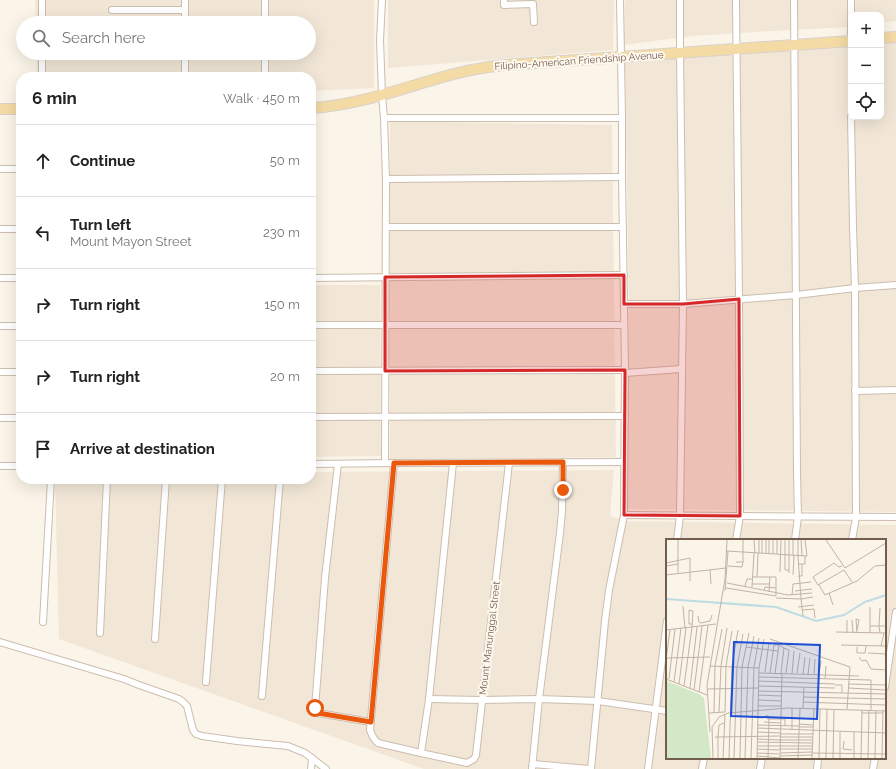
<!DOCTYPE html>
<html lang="en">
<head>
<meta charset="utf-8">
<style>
	body { margin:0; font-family:Raleway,sans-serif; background:#f6f6f6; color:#222 }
	.controls { position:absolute; right:12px; top:12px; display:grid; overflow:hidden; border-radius:8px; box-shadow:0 4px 16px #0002 }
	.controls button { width:36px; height:36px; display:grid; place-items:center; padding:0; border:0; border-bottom:1px solid #e0e0e0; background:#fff; color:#222; font:20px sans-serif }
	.stop { position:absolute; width:12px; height:12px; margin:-9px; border:3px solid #ea580c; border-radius:50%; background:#fff }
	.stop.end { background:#ea580c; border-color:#fff; box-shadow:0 1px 4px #0008 }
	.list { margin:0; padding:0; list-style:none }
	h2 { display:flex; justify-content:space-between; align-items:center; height:52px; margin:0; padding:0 16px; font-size:17px }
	h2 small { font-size:13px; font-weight:400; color:#767676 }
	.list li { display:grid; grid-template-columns:26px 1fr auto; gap:12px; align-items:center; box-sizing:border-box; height:72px; padding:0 16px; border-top:1px solid #e0e0e0 }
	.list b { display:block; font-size:15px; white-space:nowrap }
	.list p { margin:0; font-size:13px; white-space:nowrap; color:#767676 }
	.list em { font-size:13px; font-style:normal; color:#767676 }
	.icon { flex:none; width:22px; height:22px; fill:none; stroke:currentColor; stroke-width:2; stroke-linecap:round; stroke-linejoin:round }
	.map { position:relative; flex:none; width:896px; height:769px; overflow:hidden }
	.search { position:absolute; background:#fff; box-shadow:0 4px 16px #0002; left:16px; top:16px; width:300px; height:44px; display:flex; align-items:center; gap:10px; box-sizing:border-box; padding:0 14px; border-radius:22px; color:#767676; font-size:15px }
	.panel { position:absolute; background:#fff; box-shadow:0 4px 16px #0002; left:16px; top:72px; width:300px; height:412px; border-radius:16px }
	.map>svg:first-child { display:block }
</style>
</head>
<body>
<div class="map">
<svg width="896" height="769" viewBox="0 0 896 769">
	<rect width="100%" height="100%" fill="#fbf4e8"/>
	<g fill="#f2e7d7" fill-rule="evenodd">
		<path d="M35,0H374V88L311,91V77H37L36,53H309V23H36Z"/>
		<path d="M388,0H614L613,50L388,68Z"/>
		<path d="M625,0H896V21L881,23V15H851V27L770,31L692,36L624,45Z"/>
		<path d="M896,42V512L626,509L629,316L625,62L851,46V117H881V44Z"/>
		<path d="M390,121L612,125L616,457L390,459Z"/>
		<path d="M311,285H380L381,456L311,457Z"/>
		<path d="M614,470L610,516L626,521L896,525V769H424L59,639L55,479H311V472ZM667,540H885V758H667Z"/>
	</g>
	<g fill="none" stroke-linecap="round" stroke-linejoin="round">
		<defs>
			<g id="minor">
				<path d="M265,0V23"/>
				<path d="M382,0L380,40L382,95L384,118L386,179L385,463"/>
				<path d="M504,0V5L533,4L534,22"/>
				<path d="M736,0L739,299L740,516L736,540"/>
				<path d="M794,0L797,473L798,517L795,540"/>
				<path d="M851,0V41"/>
				<path d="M112,10H185"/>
				<path d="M42,23V0"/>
				<path d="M185,23V0"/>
				<path d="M42,53V77"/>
				<path d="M185,53V77"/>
				<path d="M265,53V77"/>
				<path d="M851,117L853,227L855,288L856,517L852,540"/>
				<path d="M384,118H622"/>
				<path d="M0,169H21"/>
				<path d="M386,179L622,177"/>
				<path d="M386,227H623"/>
				<path d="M0,229H21"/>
				<path d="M0,278H21"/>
				<path d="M311,278L624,275"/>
				<path d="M624,304H683L796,295L855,288L896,285"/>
				<path d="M311,325H624"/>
				<path d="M0,326H21"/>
				<path d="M311,371L625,370"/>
				<path d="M0,372H21"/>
				<path d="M625,373L681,369"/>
				<path d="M855,391L896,390"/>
				<path d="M311,417L625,416"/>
				<path d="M0,418H21"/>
				<path d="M394,463L370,730C372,735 373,739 378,743L421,753L429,699L453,463"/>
				<path d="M311,464L394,463L624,462"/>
				<path d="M338,464L325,578L315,708L316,711L318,713L371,722"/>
				<path d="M0,466H21"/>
				<path d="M624,515L740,516L896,517"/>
				<path d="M677,540L680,516L683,304L680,52V0"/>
				<path d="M43,622L51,479"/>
				<path d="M100,633L107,479"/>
				<path d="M155,639L166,479"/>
				<path d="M0,642L124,679L139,685L179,699L183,702L187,706L193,730L196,734L202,736L237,741L288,746L305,753L326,769"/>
				<path d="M206,682L222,479"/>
				<path d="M885,687L896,612"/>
				<path d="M262,696L280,479"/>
				<path d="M429,699L481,700L539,699L598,701L667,711"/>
				<path d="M421,753L467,763L474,759L476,755L509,463"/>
				<path d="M533,764L589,769"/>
				<path d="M311,769L312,758"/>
				<path d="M532,769L539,699L560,533L562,511L563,462"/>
				<path d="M591,769L605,621L609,590L624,515L625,370L622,177V118L621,56L620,0"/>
				<path d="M648,769L667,621"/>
				<path d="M702,769L704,758"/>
				<path d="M760,769L762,758"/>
				<path d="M817,769L818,758"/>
				<path d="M873,769L875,758"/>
			</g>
			<g id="primary">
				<path d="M881,38L896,37"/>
				<path d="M311,108C365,105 414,83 466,71C479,68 492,66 506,65L851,41"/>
				<path d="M0,109H21"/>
			</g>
		</defs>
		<use href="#minor" stroke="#ccbdaf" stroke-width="8"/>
		<use href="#primary" stroke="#d8d2cd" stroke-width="12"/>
		<use href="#minor" stroke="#fff" stroke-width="6"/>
		<use href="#primary" stroke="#f4dba6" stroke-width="10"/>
	</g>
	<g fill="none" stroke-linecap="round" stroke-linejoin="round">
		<path stroke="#ea580c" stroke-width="5" d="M315,708L316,711L318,713L371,722L394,463L563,462V490"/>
	</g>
	<path fill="#d62828" fill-opacity="0.2" stroke="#d62828" stroke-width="3" stroke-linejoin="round" d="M624,275V304H683L739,299L740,516L624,515L625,370L385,371V277Z"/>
	<g text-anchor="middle" stroke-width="4" stroke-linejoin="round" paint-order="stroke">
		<g font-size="10" fill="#735d4e" stroke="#fef8ee">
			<text transform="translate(579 60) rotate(-4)" y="4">Filipino-American Friendship Avenue</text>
			<text transform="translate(489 638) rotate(-83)" y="4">Mount Manunggal Street</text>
		</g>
	</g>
	<g transform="translate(666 539)">
		<rect width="220" height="220" fill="#fbf4e8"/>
		<path d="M0,142L33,155L38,159L45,219H0Z" fill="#d3e8c7"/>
		<path fill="none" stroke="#bedce3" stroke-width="2" d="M0,60L110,68L150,82L178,76L199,63L220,56"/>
		<path fill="none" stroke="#c1b3a5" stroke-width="1" d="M12,1V34M88,1L89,14M93,1V14M103,1V15M111,1V15M119,1V31H123M127,1V16M132,1V17M135,1L136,17M160,1L179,29L220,4M61,12L141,17L139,1M96,14V1M100,14V1M107,15V1M132,17L135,60L147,58M70,23H77V1M0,24L24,19V42M132,25H139V17M0,27L12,25M62,27L76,28L77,23M176,27L173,28L168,24L147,38L152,46L178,31L186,43M44,31L45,45M114,33L115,1M123,34V1M0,36L60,29M127,36L128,16M132,37H136V25M91,38L92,14M61,44L122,56L146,54M86,45H104M153,46L159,56L191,42L209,27L220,26M79,47L81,40H87M86,48L88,14M60,49L110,57V38H87M98,51L99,48L110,49M59,52L62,12M129,52L146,50M103,53L104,38M163,54L167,66M126,56L127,45L145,43M110,59L135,60L137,77M17,67L19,89M132,68L148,66M214,69L213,87H220M23,71V85H26M137,71L148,70L149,79M32,77L33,83L35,84L44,82L46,76M190,80L191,94M190,80L193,81L191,91M181,81V94M186,81L187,94M204,87H213L214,94M0,91L50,85M170,93L220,94M204,94V68M104,100L184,128L181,170M175,106L220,107M215,107L218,94M80,108L112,112M191,108V114H199L200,107M118,109L123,111L120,134M202,114L220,115M193,118L196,122L200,121L205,130L220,131M0,119L44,118M0,121L4,91M44,127L93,129M99,133L103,103M93,134L193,137M104,134L108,106H113M109,134L113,106L118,109L115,134M131,134L134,114M126,135L128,112M137,135L139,118M142,135L144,119M148,135L149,120M153,135L155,122M93,138L205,141V171M0,140L41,156M3,140L9,90M159,140L160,127M92,142L169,145M8,143L15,89M13,145L20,89M182,145L219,146M169,146H176V154M18,147L26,88L27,72L23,71M92,147L169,149M24,149L31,88M182,149L220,151M42,150L92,149M28,151L36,87M92,152L220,155M33,153L42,86M92,156L115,157M137,158L220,160M92,161L115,162M137,163L220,166M92,167H115M137,169L138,148M48,173L49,127L56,90M53,173L55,127L61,89M59,173L60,127L66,92M43,174L59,173M196,174H217M100,176L103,178L102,219M101,180H119V187M98,183L114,184M133,185L147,186M91,186L133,187M133,188H147M91,189L220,194M126,191V169M44,193L41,146L59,40L61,1M91,193L114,194M114,195H147M49,198H52L53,186L58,184M114,198H147M91,200L114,201M113,201H146M178,202L177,210L186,211M91,203L146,204M91,207H146M91,210L113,211M113,210H146M91,214L113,215M114,214L146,213M146,214L220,215M91,217L114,219M114,217L146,216M47,219L46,188L53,178L62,174L122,169L220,172M52,219V198L114,197M57,219L59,175M63,219L66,127L72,91M68,219L71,128L77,95M74,219L76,128L83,94M79,219L82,128L88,97M85,219L88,128L93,99M91,219L93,129L98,100M114,219L116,134M132,219L134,169M146,219L148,169M153,219L154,170M160,219L161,170M167,219L168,171M174,219V193M188,219V193M195,219L196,171M202,219L203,171M209,219L210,172M216,219L217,171"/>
		<path fill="#1d4ed8" fill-opacity="0.15" stroke="#1d4ed8" stroke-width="2" d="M68,103L154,106L151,180L65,177Z"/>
		<rect width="220" height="220" fill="none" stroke="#735d4e" stroke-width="2"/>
	</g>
</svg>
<div class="controls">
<button>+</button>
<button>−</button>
<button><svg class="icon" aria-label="locate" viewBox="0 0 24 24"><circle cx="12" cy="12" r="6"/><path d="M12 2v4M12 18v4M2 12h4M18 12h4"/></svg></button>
</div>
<div class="stop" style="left:315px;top:708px"></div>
<div class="stop end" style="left:563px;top:490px"></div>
<div class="search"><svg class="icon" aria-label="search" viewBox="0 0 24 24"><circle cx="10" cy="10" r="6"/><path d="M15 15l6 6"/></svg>Search here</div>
<section class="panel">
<h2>6 min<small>Walk · 450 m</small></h2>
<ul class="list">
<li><svg class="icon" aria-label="ahead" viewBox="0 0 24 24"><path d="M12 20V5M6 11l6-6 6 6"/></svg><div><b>Continue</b></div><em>50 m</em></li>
<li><svg class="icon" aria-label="left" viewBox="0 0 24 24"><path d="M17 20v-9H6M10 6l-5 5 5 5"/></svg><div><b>Turn left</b><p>Mount Mayon Street</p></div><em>230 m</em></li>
<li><svg class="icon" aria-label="right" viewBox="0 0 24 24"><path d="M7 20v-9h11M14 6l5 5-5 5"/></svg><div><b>Turn right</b></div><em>150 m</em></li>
<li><svg class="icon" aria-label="right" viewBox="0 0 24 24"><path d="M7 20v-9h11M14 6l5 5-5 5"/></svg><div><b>Turn right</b></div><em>20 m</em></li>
<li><svg class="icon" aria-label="arrive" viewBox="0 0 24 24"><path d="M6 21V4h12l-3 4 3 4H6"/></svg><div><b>Arrive at destination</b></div></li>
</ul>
</section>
</div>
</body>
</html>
